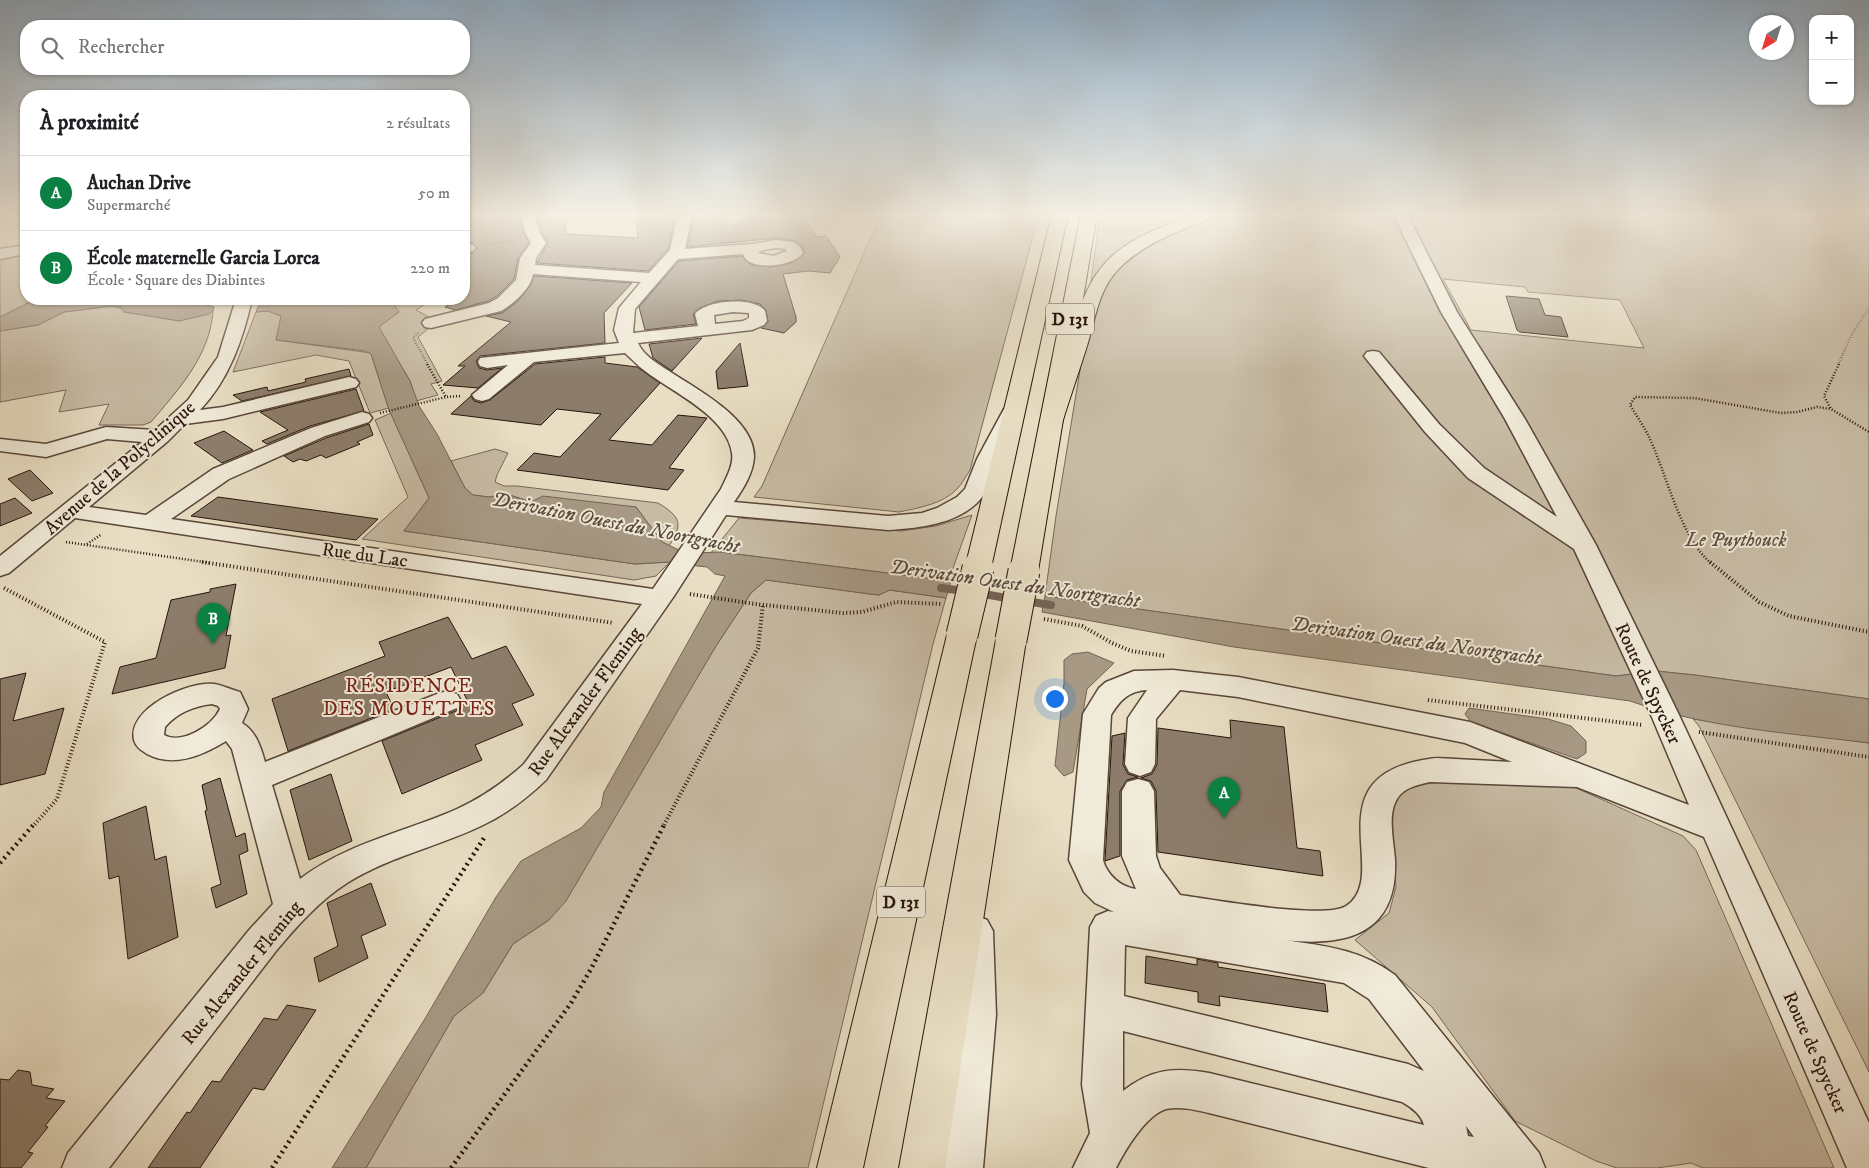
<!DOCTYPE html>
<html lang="fr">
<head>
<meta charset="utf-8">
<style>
	body { margin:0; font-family:"IM FELL DW Pica",serif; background:#f6f6f6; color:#202124 }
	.controls { position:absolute; right:15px; top:15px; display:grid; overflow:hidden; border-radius:10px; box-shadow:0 1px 4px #0004 }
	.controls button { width:45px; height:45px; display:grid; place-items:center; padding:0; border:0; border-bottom:1px solid #e0e0e0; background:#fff; color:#202124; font:25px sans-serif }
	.compass { position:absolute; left:1749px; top:15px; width:45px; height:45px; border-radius:50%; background:#fff; box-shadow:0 1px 4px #0004; rotate:218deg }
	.you { position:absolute; left:1054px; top:698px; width:18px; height:18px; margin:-12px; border:4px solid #fff; border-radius:50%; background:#1a73e8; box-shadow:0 0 0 8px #1a73e833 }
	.badge { display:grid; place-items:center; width:32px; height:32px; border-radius:50%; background:#0b8043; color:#fff; font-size:16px; font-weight:700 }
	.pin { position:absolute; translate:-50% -41px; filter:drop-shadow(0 1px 2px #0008) }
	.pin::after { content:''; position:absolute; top:26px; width:18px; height:15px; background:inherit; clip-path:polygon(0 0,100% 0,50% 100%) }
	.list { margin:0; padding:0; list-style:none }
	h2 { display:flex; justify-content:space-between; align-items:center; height:65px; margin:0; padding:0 20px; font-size:21px }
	h2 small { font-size:16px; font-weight:400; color:#757577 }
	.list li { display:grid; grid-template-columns:32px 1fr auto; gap:15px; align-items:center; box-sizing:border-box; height:75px; padding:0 20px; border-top:1px solid #e0e0e0 }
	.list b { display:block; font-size:19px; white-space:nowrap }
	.list p { margin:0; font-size:16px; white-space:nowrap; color:#757577 }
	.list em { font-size:16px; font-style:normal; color:#757577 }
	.icon { flex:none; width:28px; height:28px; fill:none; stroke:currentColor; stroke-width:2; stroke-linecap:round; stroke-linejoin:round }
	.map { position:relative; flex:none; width:1869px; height:1168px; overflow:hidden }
	.search { position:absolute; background:#fff; box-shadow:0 1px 4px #0004; left:20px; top:20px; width:450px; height:55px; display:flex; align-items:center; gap:12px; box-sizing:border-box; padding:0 18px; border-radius:20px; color:#757577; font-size:19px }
	.panel { position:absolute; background:#fff; box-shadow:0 1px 4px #0004; left:20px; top:90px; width:450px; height:215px; border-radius:20px }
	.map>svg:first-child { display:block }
</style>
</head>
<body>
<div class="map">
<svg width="1869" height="1168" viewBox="0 0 1869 1168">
	<rect width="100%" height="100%" fill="#e8dec3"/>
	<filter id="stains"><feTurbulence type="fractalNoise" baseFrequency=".004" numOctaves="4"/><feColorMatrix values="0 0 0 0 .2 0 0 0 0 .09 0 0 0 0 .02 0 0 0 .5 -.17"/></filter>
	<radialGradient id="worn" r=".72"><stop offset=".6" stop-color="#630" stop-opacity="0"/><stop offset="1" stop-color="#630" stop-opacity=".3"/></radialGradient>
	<g fill="#c7bba4" stroke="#786758" fill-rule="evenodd">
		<path d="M881,214H1039L970,470C966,476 962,484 957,489C943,504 918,508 899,512L754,497L762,486Z"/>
		<path d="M1100,214H1203C1165,227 1112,244 1091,281Z"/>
		<path d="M1222,214H1869V699L1695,675L1656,671L1616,676L1045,596L1056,516L1081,364L1104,284L1117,270L1145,249L1174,233ZM1443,279L1525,287L1528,292L1620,300L1644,348L1471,330Z"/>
		<path d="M26,254V299H36L0,317V258Z"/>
		<path d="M390,299H434L416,310L429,317L433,325L418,337L442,381L431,384L438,395L416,401L410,381L378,327L399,312Z"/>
		<path d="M111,306L179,321L213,311C210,356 178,390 151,422L143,425H99L109,404L59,412L66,390L0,402V331L38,325L64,312Z"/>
		<path d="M268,311L281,316L277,340L371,353L389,408L370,413L349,361L316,355L233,372L256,312Z"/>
		<path d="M391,413L429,498L404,531L635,564L670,562L656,576L634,580L362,539L408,497L375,420Z"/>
		<path d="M495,449L508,453L497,475L495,482L504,486H517L658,503C680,516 684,524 669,546L662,542L636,507L531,502L507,494L489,497L473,495L465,488L451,461Z"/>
		<path d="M972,515L953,568L951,581L720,552L710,554L739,518L901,531L936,526Z"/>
		<path d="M766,580L870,594L879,595L889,590L946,598L933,644L808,1168H366L454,1016L483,993L513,944L549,920L716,646L751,593Z"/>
		<path d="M1693,719L1869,743V1072L1699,726Z"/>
		<path d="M1554,778L1683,836L1696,850L1834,1168H1703L1691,1163L1657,1168H1617L1596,1161L1515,1121L1432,1007L1355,940L1389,913L1396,887L1392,839L1393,807L1403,790L1434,779Z"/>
	</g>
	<g fill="#a79984" stroke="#746354">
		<path d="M36,299H192L191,301L214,307L213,311L209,314L179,321L124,312L121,307L111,306L64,312L38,325L0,331V317Z"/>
		<path d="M291,299H390L399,312L379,327L410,381L419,406L437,434L465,488L473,495L489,497L506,494L531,502L543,496L636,507L662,542L679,550L670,562L635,564L404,531L429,498L389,410L371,354L365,351L276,340L281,316L268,311L256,312L258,306H268Z"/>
		<path d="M720,552L951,581L946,598L890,590L879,595L870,594L766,580L751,593L716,646L566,901L549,920L513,944L483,993L454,1016L366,1168H332L426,1017L496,897L521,861L581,828L601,807L604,792L725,576L715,574L707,567L689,565L697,553Z"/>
		<path d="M1045,596L1616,676L1656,671L1695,675L1869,699V743C1789,733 1706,728 1630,701L1234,647L1042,612Z"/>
		<path d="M1088,652L1114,663L1087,689L1073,772L1064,776L1055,766L1064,683V660L1072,654Z"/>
		<path d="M1469,708L1548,719L1571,726L1586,741V753L1577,759L1471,722L1465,714Z"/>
	</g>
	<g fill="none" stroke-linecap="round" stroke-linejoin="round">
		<g stroke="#746354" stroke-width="8">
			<path d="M941,588L965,591"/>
			<path d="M978,593L1012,599"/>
			<path d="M1025,601L1051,605"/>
		</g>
	</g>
	<g fill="#8c7d6b" stroke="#28130b">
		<path d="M464,214H519L523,232L529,243L518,258L514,279L497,296L488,301L455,310L445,307L459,299H464V254L473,253L478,248L473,243L464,241Z"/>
		<path d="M537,214H554L553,221L566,220L565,234L638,238L636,218L642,217V214H676L668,249L648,271L537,263L548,242L541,231Z"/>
		<path d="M694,214H726L727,227L759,214H802L816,237L826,236L840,257L830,273L808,271L783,274L796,317V322L784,333L761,328L768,322L766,310L760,304L741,300L718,301L700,308L693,314L696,324L645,330L639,307L679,261L742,256L746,261L752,265L771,267L791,263L805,253L802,246L795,241L776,238L687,247Z"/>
		<path d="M534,276L632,283L604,313L605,343L480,356L476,361L479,368L487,370L502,368L478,388L443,385L465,366H458L511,322L486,316L502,313L517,302L530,286Z"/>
		<path d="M1506,296L1539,299L1545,315L1561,317L1568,337L1520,332L1517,330Z"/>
		<path d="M702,338L672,371L653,358L649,344Z"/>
		<path d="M740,343L748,386L718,389L716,371Z"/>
		<path d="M605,357V363L637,367L660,383L609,440L652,445L678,415L707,418L669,468L684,470L668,490L517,470L534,453L560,457L601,414L557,409L541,425L451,414L471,396L474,401L481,403L490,400L535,364Z"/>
		<path d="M349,369L351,376L242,401L233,395L267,387L268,391L306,382L305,379Z"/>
		<path d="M356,389L364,411L310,426L267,444L262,441L288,430L260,412Z"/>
		<path d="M369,424L373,435L357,442L360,444L326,458L321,455L306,461L300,459L293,462L284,456L326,438Z"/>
		<path d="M224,431L253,450L222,463L194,443Z"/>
		<path d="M30,470L53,493L32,501L8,479Z"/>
		<path d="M218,497L328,512L378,519L356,540L191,516Z"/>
		<path d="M15,498L32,513L0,526V504Z"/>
		<path d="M236,584L226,636L231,635L225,668L112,694L120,667L156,658L171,600L210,592V589Z"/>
		<path d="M448,617L472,659L506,646L534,695L512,704L523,725L475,745L482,760L402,794L382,741L458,710L461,705L468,702L451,667L386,692L394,709L288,751L272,699L385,656L379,642Z"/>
		<path d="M26,673L13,721L64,708L45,774L0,785V679Z"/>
		<path d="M1230,720L1284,727L1297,848L1320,851L1323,876L1158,852L1156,791L1151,781L1141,778L1152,774L1157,765L1158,728L1231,738Z"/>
		<path d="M1125,733L1123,765L1128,774L1138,777L1127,780L1120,791V856L1105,861L1112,736Z"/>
		<path d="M331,774L352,841L309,860L290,790Z"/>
		<path d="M220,778L236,837L245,833L248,851L239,855L247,894L216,908L211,888L221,884L205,811L207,810L202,785Z"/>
		<path d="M146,806L155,860L166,856L178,937L128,959L119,876L109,879L103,823Z"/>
		<path d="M371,883L386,925L361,936L368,958L319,982L314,958L338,946L327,903Z"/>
		<path d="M1146,956L1197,965V959L1218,963V967L1325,984L1328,1012L1219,996L1220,1006L1198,1002V992L1145,983Z"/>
		<path d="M287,1005L316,1010L264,1090L253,1088L200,1168H148L187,1112L190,1113L212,1081L220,1082L264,1018L277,1020Z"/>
		<path d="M18,1070L30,1072L32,1085L54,1089L46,1098L65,1101L45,1126L48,1127L28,1152L33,1153L21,1168H0V1079L9,1080Z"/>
	</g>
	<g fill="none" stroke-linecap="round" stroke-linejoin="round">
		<defs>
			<g id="minor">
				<path d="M521,214H535L539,232L546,243L536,258L535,265L649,273L670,250L678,214H692L685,249L751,244L776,240L794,242L800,247L803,253C793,267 748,272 743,254L678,259L635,309L633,333L698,326L695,314C705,300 755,296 765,311L767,321L764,325L752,330L638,343C643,355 658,364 669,371C696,389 755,419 754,457C753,474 743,489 734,502L888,516L922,513L937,508L957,497L965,489L977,459L1004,409L1011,407L1018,409L1021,413C1013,429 1004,445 997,461C992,473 991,486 983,496C962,524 920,528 888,530L726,515L674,596L546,780C526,799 505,815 481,826C437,847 388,857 347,883C319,901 297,926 276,951L109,1168H62L68,1153L250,929L273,904L232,749L226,741C202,756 173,768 147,754C141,750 136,747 134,740C127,708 189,681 214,684C223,685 231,690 240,692L248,709L242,723C256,731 261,748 265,762L437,694L447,691L457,694L461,701L457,708L272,785L300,879C347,843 405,832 457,809C483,797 504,782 524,764L642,604L75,518L9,573L0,576V556L142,442L107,439L46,457L0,451V439L46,444L106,427L155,430L188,400L218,357L236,299H252C243,339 229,380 200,410L223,407L349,377L356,379L359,383L356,387L223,419L185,424L168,441L89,507L146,515L213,469L311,428L362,412L369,414L372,418L369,422L325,436L229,479L171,519L653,589L721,489C726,478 734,465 732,453C727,416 672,392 645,371C638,366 632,359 625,353L534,362L489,399L482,401L475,399L472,395L508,365L487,368L480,366L478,362L480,358L619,343L614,330L619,308L641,282L533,274C531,289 513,304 501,311L431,328L425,327L422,323L425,319L489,303L498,298L516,280L520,258L531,243L525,232ZM776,248L785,249L787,251L773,256L758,253L763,250ZM733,312L749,313V318L743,321L715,324L714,315ZM212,704L218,706L220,709C212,726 182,745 164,735L165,727C177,713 194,706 212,704Z"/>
				<path d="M1393,214H1407L1457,312L1525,419L1596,545L1679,715L1869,1123V1168H1847L1704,837L1577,787L1430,782C1418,785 1404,787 1397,799C1387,815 1394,842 1395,860C1398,934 1347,947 1284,940C1325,946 1360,949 1395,975L1539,1153L1545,1168H1429L1209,1113C1196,1110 1180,1106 1166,1109C1146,1115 1125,1150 1116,1168H1073L1090,1133L1082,1085L1090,927L1096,916L1108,911L1114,912L1095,903L1084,892L1069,860L1083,714L1099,688L1106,682L1134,671L1173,670L1238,677L1470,722L1689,805L1651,715L1574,549L1468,478L1425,432L1364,356L1367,352L1373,351L1379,352L1439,424L1484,468L1557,517L1505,419L1441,312ZM1147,690L1128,718L1125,764L1129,772L1140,776L1151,772L1155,764L1156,719L1180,690L1238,697L1465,743L1512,762C1493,761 1474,760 1455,759C1447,759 1437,757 1429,759C1310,776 1393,876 1346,906C1324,920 1210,899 1180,895L1160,868L1156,856L1154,791L1149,782L1138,779L1127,782L1122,791V856L1136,889C1121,887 1107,875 1103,860L1111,715C1120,700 1129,691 1147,690ZM1125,945L1344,983L1369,999L1424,1071L1408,1064L1124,996ZM1123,1031L1402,1102C1411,1107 1421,1114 1424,1125L1209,1073C1175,1067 1151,1069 1123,1091ZM1466,1126L1474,1137L1468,1136Z"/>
				<path d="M464,243L473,245L476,248L473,251L464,252Z"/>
				<path d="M26,245V254L0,259V249Z"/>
				<path d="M975,915L987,920L993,931L996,1015L983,1168H941L958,1015L957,931L963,920Z"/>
			</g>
			<g id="major">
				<path d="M1052,214H1068L991,568L988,574L978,576L968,574L965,568Z"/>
				<path d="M1081,214H1097L1038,571L1034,577L1024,579L1014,577L1010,571Z"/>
				<path d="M962,625L972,628L977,635L863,1168H817L947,635L952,628Z"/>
				<path d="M1011,630L1021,633L1026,640L945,1168H899L996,640L1001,633Z"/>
			</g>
			<path id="highway" d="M1197,214H1219L1216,217C1182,230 1141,243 1116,272C1098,292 1095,321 1087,346C1079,372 1070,397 1062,423L1059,428L1051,430L1043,428L1040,423C1049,398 1058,373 1067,347C1078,314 1085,281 1112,256C1136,235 1168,224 1197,214Z"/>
		</defs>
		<use href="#minor" stroke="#584639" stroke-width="3"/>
		<use href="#major" stroke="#28130b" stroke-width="2"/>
		<use href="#highway" stroke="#28130b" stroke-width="2"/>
		<g stroke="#28130b" stroke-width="2" stroke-dasharray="0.5 2" stroke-linecap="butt">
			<path d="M486,245L517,240"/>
			<path d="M418,333L413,338L428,365"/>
			<path d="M1838,365L1852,334L1869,308"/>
		</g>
		<g stroke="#28130b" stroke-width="2.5" stroke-dasharray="1 2" stroke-linecap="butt">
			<path d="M427,364L446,397"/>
			<path d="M1839,364L1824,396L1831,409L1869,432"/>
			<path d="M380,413L446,397L462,396"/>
			<path d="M66,542L211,563"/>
			<path d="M87,544L102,534"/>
			<path d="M1711,563C1680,538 1666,471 1648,435C1643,425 1636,415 1630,405L1635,397L1694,398L1781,413L1797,412L1817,407L1831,409"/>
		</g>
		<g stroke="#28130b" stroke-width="4" stroke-dasharray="1 2.5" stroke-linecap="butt">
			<path d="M202,562L614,623"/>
			<path d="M1710,562L1759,602L1789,616L1869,632"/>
			<path d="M4,588L105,642L57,799L34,825"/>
			<path d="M690,594L755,604L843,613L862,612L896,602L941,604"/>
			<path d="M1044,619L1082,626L1112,643L1131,651L1166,656"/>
			<path d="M1428,700L1643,725"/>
			<path d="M1699,732L1869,757"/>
			<path d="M664,825L758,648L763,604"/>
		</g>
		<g stroke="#28130b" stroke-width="4.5" stroke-dasharray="2 4" stroke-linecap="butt">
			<path d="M0,863L35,823"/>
			<path d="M272,1168L484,838"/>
			<path d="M451,1168L571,1003L591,969L665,823"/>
		</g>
		<use href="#minor" fill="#f0ead8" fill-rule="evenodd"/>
		<use href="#major" fill="#e8dec3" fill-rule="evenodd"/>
		<use href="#highway" fill="#e8dec3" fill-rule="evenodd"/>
		<defs>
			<g id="major-bridge">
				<path d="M962,635L978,568"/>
				<path d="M1011,640L1024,571"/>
			</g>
		</defs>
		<use href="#major-bridge" stroke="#28130b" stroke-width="33" stroke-linecap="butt"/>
		<use href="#major-bridge" stroke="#e8dec3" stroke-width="31"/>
	</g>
	<linearGradient id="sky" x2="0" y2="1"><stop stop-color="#8ea9c0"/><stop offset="0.57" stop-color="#f5f0e4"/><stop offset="1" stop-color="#f5f0e4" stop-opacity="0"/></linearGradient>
	<rect width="1869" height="377" fill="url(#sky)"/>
	<g text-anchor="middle" stroke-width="4" stroke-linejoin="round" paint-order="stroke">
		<g fill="#f0ead8" stroke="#645448" stroke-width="1">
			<rect x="1046" y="303.5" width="48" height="31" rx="4"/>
			<rect x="877" y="886.5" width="48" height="31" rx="4"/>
		</g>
		<g font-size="18" font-weight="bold" fill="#28130b">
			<text x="1070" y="325">D 131</text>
			<text x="901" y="908">D 131</text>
		</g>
		<g font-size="19" fill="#28130b" stroke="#f0ead8">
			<text transform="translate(119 467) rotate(-41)" y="7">Avenue de la Polyclinique</text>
			<text transform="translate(365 554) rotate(8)" y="7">Rue du Lac</text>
			<text transform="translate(1649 683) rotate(65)" y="7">Route de Spycker</text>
			<text transform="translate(584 701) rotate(-54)" y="7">Rue Alexander Fleming</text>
			<text transform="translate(241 972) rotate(-51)" y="7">Rue Alexander Fleming</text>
			<text transform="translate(1816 1052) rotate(66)" y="7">Route de Spycker</text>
		</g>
		<g font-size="19" font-style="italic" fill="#604e41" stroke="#f0ead8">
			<text x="1736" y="546">Le Puythouck</text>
		</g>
		<g font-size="20" font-style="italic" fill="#5b493b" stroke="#f0ead8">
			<text transform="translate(616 522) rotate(11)" y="7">Derivation Ouest du Noortgracht</text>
			<text transform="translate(1015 583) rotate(8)" y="7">Derivation Ouest du Noortgracht</text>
			<text transform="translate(1416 640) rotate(8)" y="7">Derivation Ouest du Noortgracht</text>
		</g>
		<g font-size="20" letter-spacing="1" fill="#7a1f14" stroke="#f0ead8">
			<text x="409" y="692">RÉSIDENCE<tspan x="409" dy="23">DES MOUETTES</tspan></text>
		</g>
	</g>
	<rect width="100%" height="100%" filter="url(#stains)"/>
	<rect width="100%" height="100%" fill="url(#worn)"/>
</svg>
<div class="controls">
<button>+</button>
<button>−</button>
</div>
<svg class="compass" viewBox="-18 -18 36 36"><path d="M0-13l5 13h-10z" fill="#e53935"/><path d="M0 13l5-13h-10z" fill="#757577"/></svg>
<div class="you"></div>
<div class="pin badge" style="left:1224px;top:818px">A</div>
<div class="pin badge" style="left:213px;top:644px">B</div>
<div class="search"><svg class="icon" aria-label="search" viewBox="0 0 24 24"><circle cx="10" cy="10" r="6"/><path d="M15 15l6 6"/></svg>Rechercher</div>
<section class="panel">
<h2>À proximité<small>2 résultats</small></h2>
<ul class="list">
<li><span class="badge">A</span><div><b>Auchan Drive</b><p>Supermarché</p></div><em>50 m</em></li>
<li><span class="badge">B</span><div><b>École maternelle Garcia Lorca</b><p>École · Square des Diabintes</p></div><em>220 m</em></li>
</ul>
</section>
</div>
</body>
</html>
